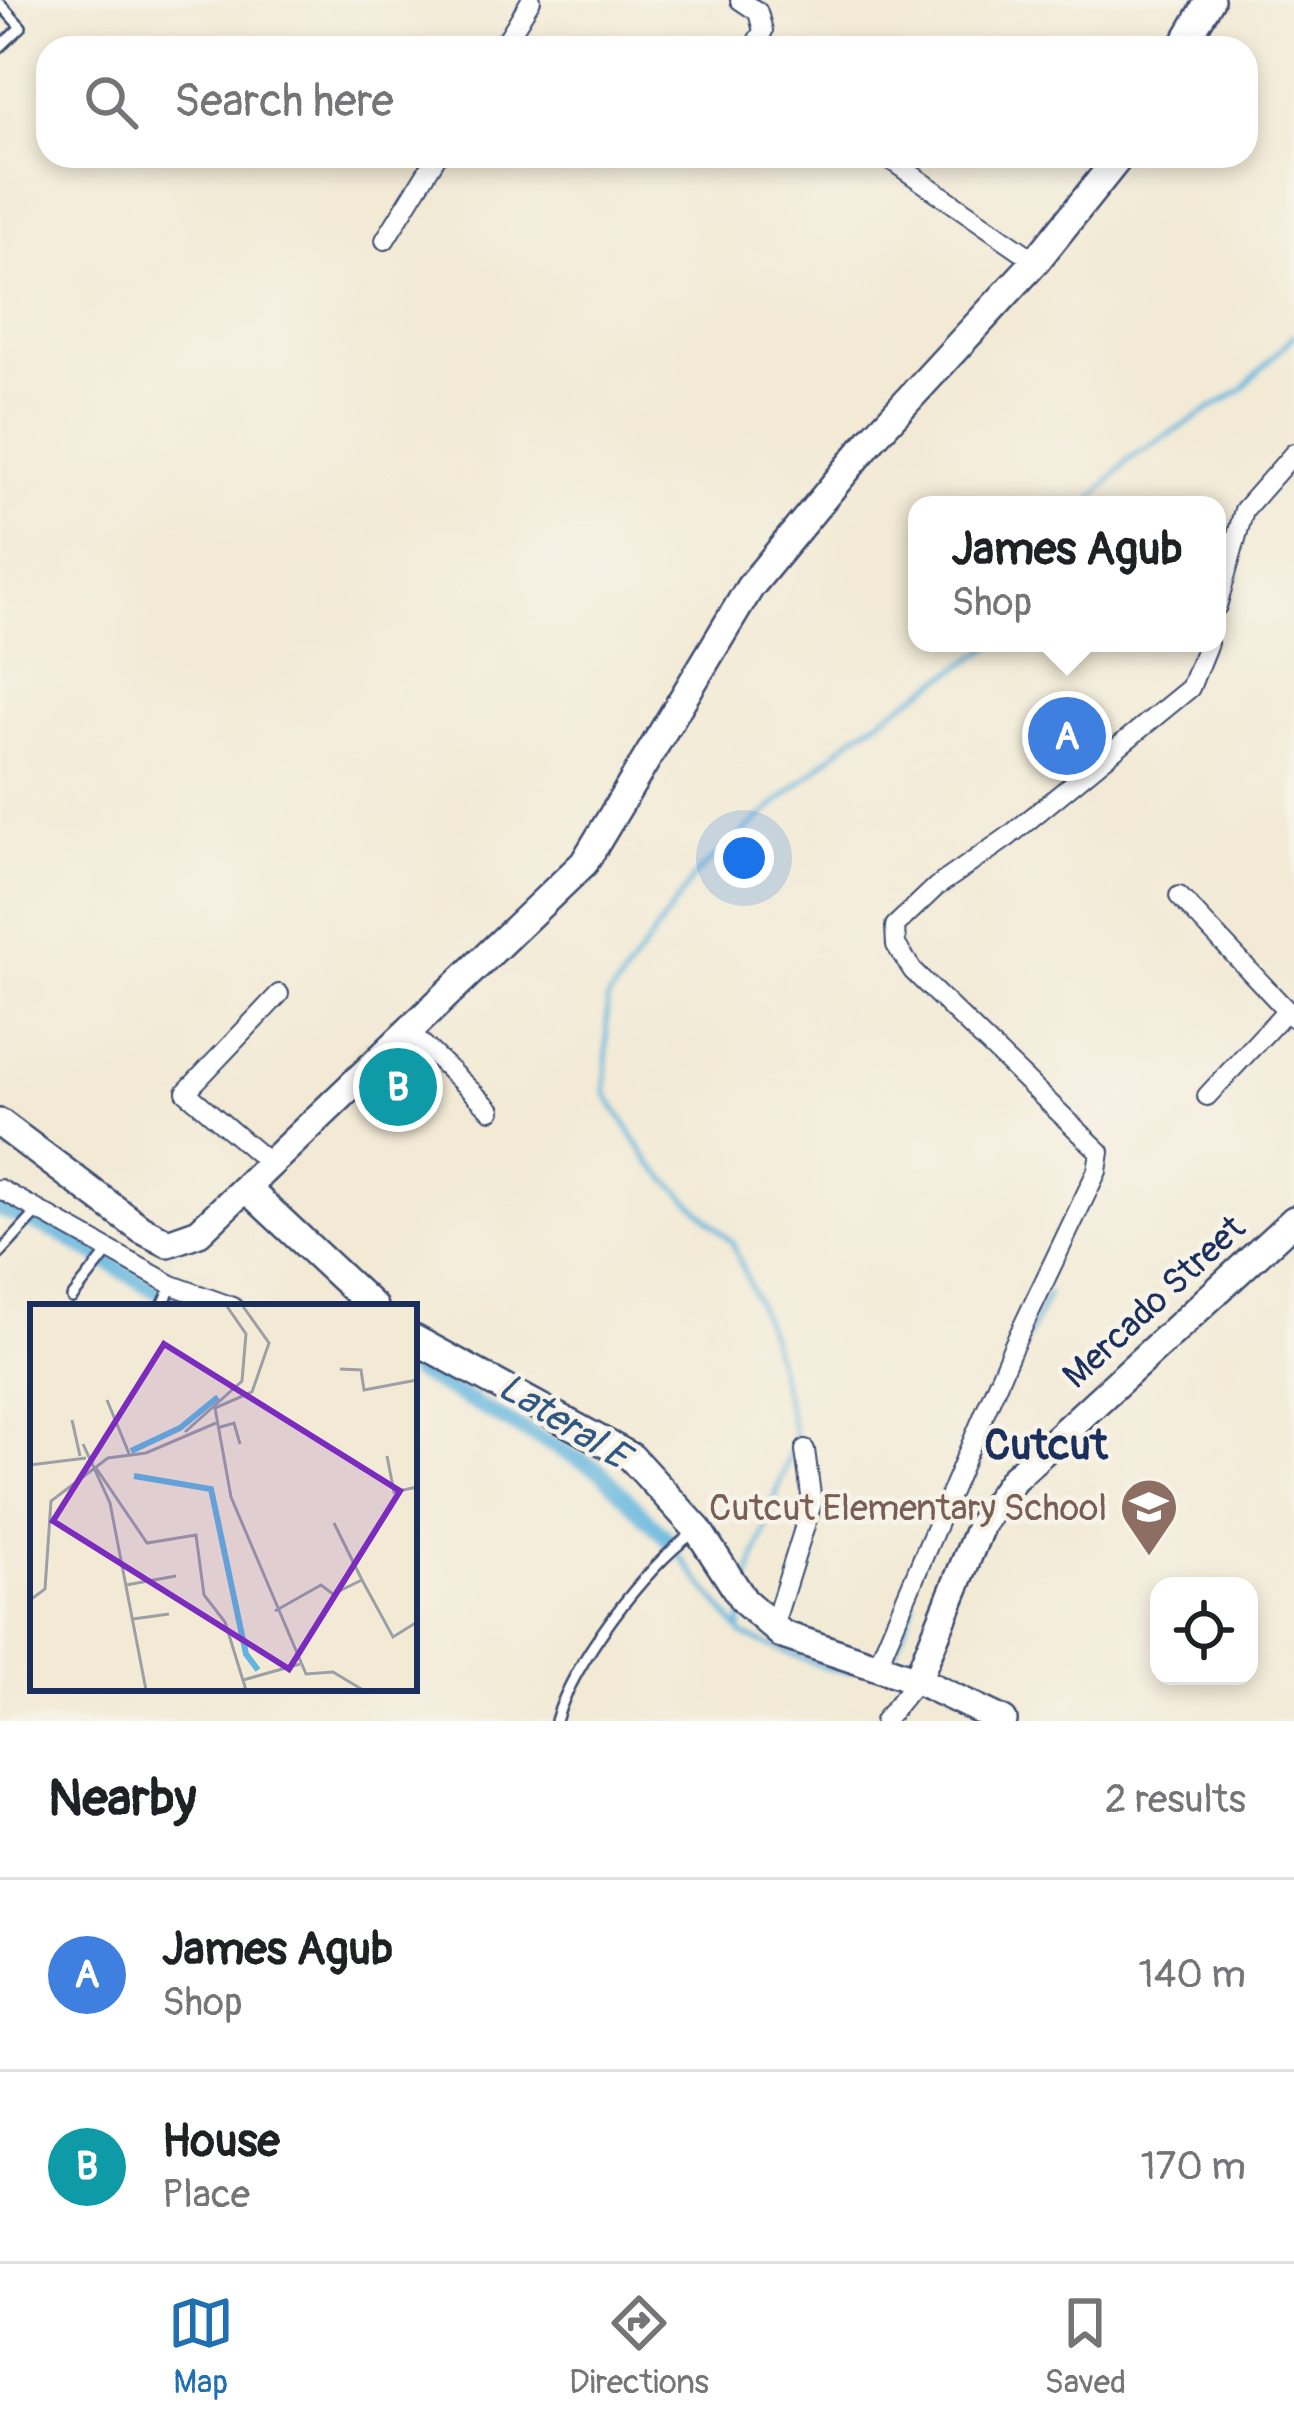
<!DOCTYPE html>
<html lang="en">
<head>
<meta charset="utf-8">
<style>
	body { margin:0; font-family:Pangolin,sans-serif; background:#f6f6f6; color:#202124 }
	.controls { position:absolute; right:36px; bottom:36px; display:grid; overflow:hidden; border-radius:24px; box-shadow:0 6px 18px #0003 }
	.controls button { width:108px; height:108px; display:grid; place-items:center; padding:0; border:0; border-bottom:3px solid #e0e0e0; background:#fff; color:#202124; font:60px sans-serif }
	.you { position:absolute; left:744px; top:858px; width:42px; height:42px; margin:-30px; border:9px solid #fff; border-radius:50%; background:#1a73e8; box-shadow:0 0 0 18px #1a73e833 }
	.badge { display:grid; place-items:center; width:78px; height:78px; border-radius:50%; background:#1f6fb2; color:#fff; font-size:39px; font-weight:700 }
	.pin { position:absolute; translate:-50% -50%; border:6px solid #fff; box-shadow:0 3px 12px #0006 }
	.popup { position:absolute; left:908px; top:496px; width:318px; height:156px; box-sizing:border-box; display:grid; place-content:center; border-radius:24px; background:#fff; filter:drop-shadow(0 3px 9px #0005); font-size:39px; white-space:nowrap; color:#757577 }
	.popup b { font-size:45px; color:#202124 }
	.popup::after { content:''; position:absolute; left:50%; top:100%; margin-left:-24px; border:24px solid transparent; border-top-color:#fff }
	.list { margin:0; padding:0; list-style:none }
	h2 { display:flex; justify-content:space-between; align-items:center; height:156px; margin:0; padding:0 48px; font-size:51px }
	h2 small { font-size:39px; font-weight:400; color:#757577 }
	.list li { display:grid; grid-template-columns:78px 1fr auto; gap:36px; align-items:center; box-sizing:border-box; height:192px; padding:0 48px; border-top:3px solid #e0e0e0 }
	.list b { display:block; font-size:45px; white-space:nowrap }
	.list p { margin:0; font-size:39px; white-space:nowrap; color:#757577 }
	.list em { font-size:39px; font-style:normal; color:#757577 }
	.icon { flex:none; width:66px; height:66px; fill:none; stroke:currentColor; stroke-width:2; stroke-linecap:round; stroke-linejoin:round }
	.map { position:relative; flex:none; width:1294px; height:1721px; overflow:hidden }
	.search { position:absolute; background:#fff; box-shadow:0 6px 18px #0003; left:36px; right:36px; top:36px; height:132px; display:flex; align-items:center; gap:30px; box-sizing:border-box; padding:0 42px; border-radius:36px; color:#757577; font-size:45px }
	.sheet { height:540px; background:#fff }
	nav { display:flex; justify-content:space-around; align-items:center; box-sizing:border-box; height:168px; border-top:3px solid #e0e0e0; background:#fff; font-size:33px; color:#757577 }
	nav a { display:grid; justify-items:center; gap:6px }
	nav .on { color:#1f6fb2 }
	.map>svg:first-child { display:block }
</style>
</head>
<body>
<div class="map">
<svg width="1294" height="1721" viewBox="0 0 1294 1721">
	<rect width="100%" height="100%" fill="#f7f3e8"/>
	<filter id="ink" filterUnits="userSpaceOnUse"><feTurbulence type="fractalNoise" baseFrequency=".00833" numOctaves="2"/><feDisplacementMap in="SourceGraphic" scale="24" xChannelSelector="R" yChannelSelector="G"/><feConvolveMatrix kernelMatrix="1 2 1 2 8 2 1 2 1" color-interpolation-filters="sRGB"/></filter>
	<filter id="wash" filterUnits="userSpaceOnUse"><feTurbulence type="fractalNoise" baseFrequency=".004" numOctaves="4" result="noise"/><feDisplacementMap in="SourceGraphic" scale="48" xChannelSelector="R" yChannelSelector="G"/><feGaussianBlur stdDeviation="2.7" result="paint"/><feColorMatrix in="noise" values="0 0 0 0 0 0 0 0 0 0 0 0 0 0 0 0 0 1.4 0 .05"/><feComposite in="paint" operator="in"/></filter>
	<g filter="url(#wash)">
		<rect width="100%" height="100%" fill="#f2ead5"/>
		<g fill="none" stroke-linecap="round" stroke-linejoin="round">
			<g stroke="#62b5de" stroke-width="4.5">
				<path d="M1087,505L1129,459L1241,390L1294,335"/>
				<path d="M998,1403L1048,1294"/>
				<path d="M677,1553L743,1635L829,1669L850,1672"/>
				<path d="M747,1583L795,1437L770,1335L732,1242L650,1163L606,1093L607,1001L696,874L855,735L997,643"/>
				<path d="M740,1630L742,1612"/>
				<path d="M893,1658L914,1602"/>
			</g>
			<g stroke="#62b5de" stroke-width="16">
				<path d="M0,1209L61,1234L183,1307"/>
				<path d="M414,1371L600,1471L669,1541"/>
			</g>
		</g>
	</g>
	<g filter="url(#ink)">
		<g fill="none" stroke-linecap="round" stroke-linejoin="round">
			<defs>
				<g id="lane">
					<path d="M0,4L21,27L0,47"/>
					<path d="M0,1253L41,1208"/>
					<path d="M72,1298L111,1248"/>
					<path d="M162,1307L172,1285"/>
					<path d="M556,1721C572,1664 645,1567 692,1534"/>
				</g>
				<g id="street">
					<path d="M740,0L758,12L763,31L753,48"/>
					<path d="M502,48L531,0"/>
					<path d="M885,156L1036,261"/>
					<path d="M385,240L437,156"/>
					<path d="M1217,606L1244,510L1294,453"/>
					<path d="M1179,896L1294,1018"/>
					<path d="M411,1033L491,1110"/>
					<path d="M1207,1096L1287,1010"/>
					<path d="M271,1165L186,1092L279,994"/>
					<path d="M0,1189L172,1285L233,1307"/>
					<path d="M774,1624L812,1503L805,1450"/>
					<path d="M875,1670L1012,1349L1097,1171L1100,1152L913,971L896,945L895,926L936,887L1008,837L1190,688L1208,643"/>
					<path d="M884,1721L917,1680"/>
				</g>
				<g id="secondary">
					<path d="M1182,48L1210,0"/>
					<path d="M0,1123L141,1229L168,1243L199,1232L584,863L750,587L872,439L1036,261L1120,156"/>
					<path d="M246,1188L373,1307"/>
					<path d="M414,1339L631,1457L698,1530L744,1601L783,1635L917,1680L1003,1721"/>
					<path d="M917,1680L981,1524L1013,1479L1294,1220"/>
				</g>
			</defs>
			<use href="#lane" stroke="#3b4b70" stroke-width="14"/>
			<use href="#street" stroke="#3b4b70" stroke-width="22"/>
			<use href="#secondary" stroke="#3b4b70" stroke-width="32"/>
			<use href="#lane" stroke="#fff" stroke-width="9"/>
			<use href="#street" stroke="#fff" stroke-width="18"/>
			<use href="#secondary" stroke="#fff" stroke-width="27"/>
		</g>
	</g>
	<defs>
		<symbol id="school-pin" viewBox="-11 -11 22 30"><path d="M0 17L-7.5 6A9.5 9.5 0 1 1 7.5 6Z" fill="#8d6e63" stroke="#f7f3e8"/><path d="M0-5L7-2L0 1L-7-2ZM-4 1L0 2.5L4 1V4Q0 6-4 4Z" fill="#fff"/></symbol>
	</defs>
	<g fill-rule="evenodd">
		<use href="#school-pin" x="1116" y="1474" width="66" height="90"/>
	</g>
	<g text-anchor="middle" stroke-width="9" stroke-linejoin="round" paint-order="stroke">
		<g font-size="36" fill="#1b2f5e" stroke="#f7f3e8">
			<text transform="translate(1153 1301) rotate(-43)" y="13">Mercado Street</text>
		</g>
		<g font-size="36" fill="#785e54" stroke="#f7f3e8" text-anchor="end">
			<text x="1107" y="1520">Cutcut Elementary School</text>
		</g>
		<g font-size="39" font-style="italic" fill="#305784" stroke="#f7f3e8">
			<text transform="translate(564 1420) rotate(32)" y="14">Lateral E</text>
		</g>
		<g font-size="42" font-weight="bold" fill="#1b2f5e" stroke="#f7f3e8">
			<text x="1046" y="1459">Cutcut</text>
		</g>
	</g>
	<g transform="translate(30 1304)">
		<rect width="387" height="387" fill="#f2ead5"/>
		<path fill="none" stroke="#62b5de" stroke-width="6" d="M101,147L150,124L188,93M104,172L181,185L216,350L228,366"/>
		<path fill="none" stroke="#9c9fa5" stroke-width="3" d="M212,1L239,39L222,88L185,104L201,193L276,370L303,368L333,386M310,65L331,66L334,86L387,76M77,96L100,152M42,116L50,152M187,124L204,119L210,140M155,128L212,77L216,30L196,1M53,140L80,199L116,386M357,152L364,188L387,183M0,161L56,154M66,164L117,239L166,231L174,291L195,318L216,386M304,219L332,276M96,281L146,272M0,296L15,285L21,197L78,154L116,149L186,119M245,307L291,281L303,290L332,276L363,333L387,318M103,315L139,310M213,376L270,360"/>
		<path fill="#7b2cbf" fill-opacity="0.15" stroke="#7b2cbf" stroke-width="6" d="M134,40L370,187L259,365L23,217Z"/>
		<rect width="387" height="387" fill="none" stroke="#1b2f5e" stroke-width="6"/>
	</g>
</svg>
<div class="controls">
<button><svg class="icon" aria-label="locate" viewBox="0 0 24 24"><circle cx="12" cy="12" r="6"/><path d="M12 2v4M12 18v4M2 12h4M18 12h4"/></svg></button>
</div>
<div class="you"></div>
<div class="pin badge" style="left:1067px;top:736px;background:#3f7fe0">A</div>
<div class="popup"><b>James Agub</b>Shop</div>
<div class="pin badge" style="left:398px;top:1087px;background:#0f9aa8">B</div>
<div class="search"><svg class="icon" aria-label="search" viewBox="0 0 24 24"><circle cx="10" cy="10" r="6"/><path d="M15 15l6 6"/></svg>Search here</div>
</div>
<section class="sheet">
<h2>Nearby<small>2 results</small></h2>
<ul class="list">
<li><span class="badge" style="background:#3f7fe0">A</span><div><b>James Agub</b><p>Shop</p></div><em>140 m</em></li>
<li><span class="badge" style="background:#0f9aa8">B</span><div><b>House</b><p>Place</p></div><em>170 m</em></li>
</ul>
</section>
<nav>
<a class="on"><svg class="icon" aria-label="map" viewBox="0 0 24 24"><path d="M3 6l6-2 6 2 6-2v14l-6 2-6-2-6 2zM9 4v14M15 6v14"/></svg>Map</a>
<a><svg class="icon" aria-label="directions" viewBox="0 0 24 24"><path d="M12 3l9 9-9 9-9-9zM9 14v-3h6M13 9l2 2-2 2"/></svg>Directions</a>
<a><svg class="icon" aria-label="saved" viewBox="0 0 24 24"><path d="M7 4h10v16l-5-4-5 4z"/></svg>Saved</a>
</nav>
</body>
</html>
